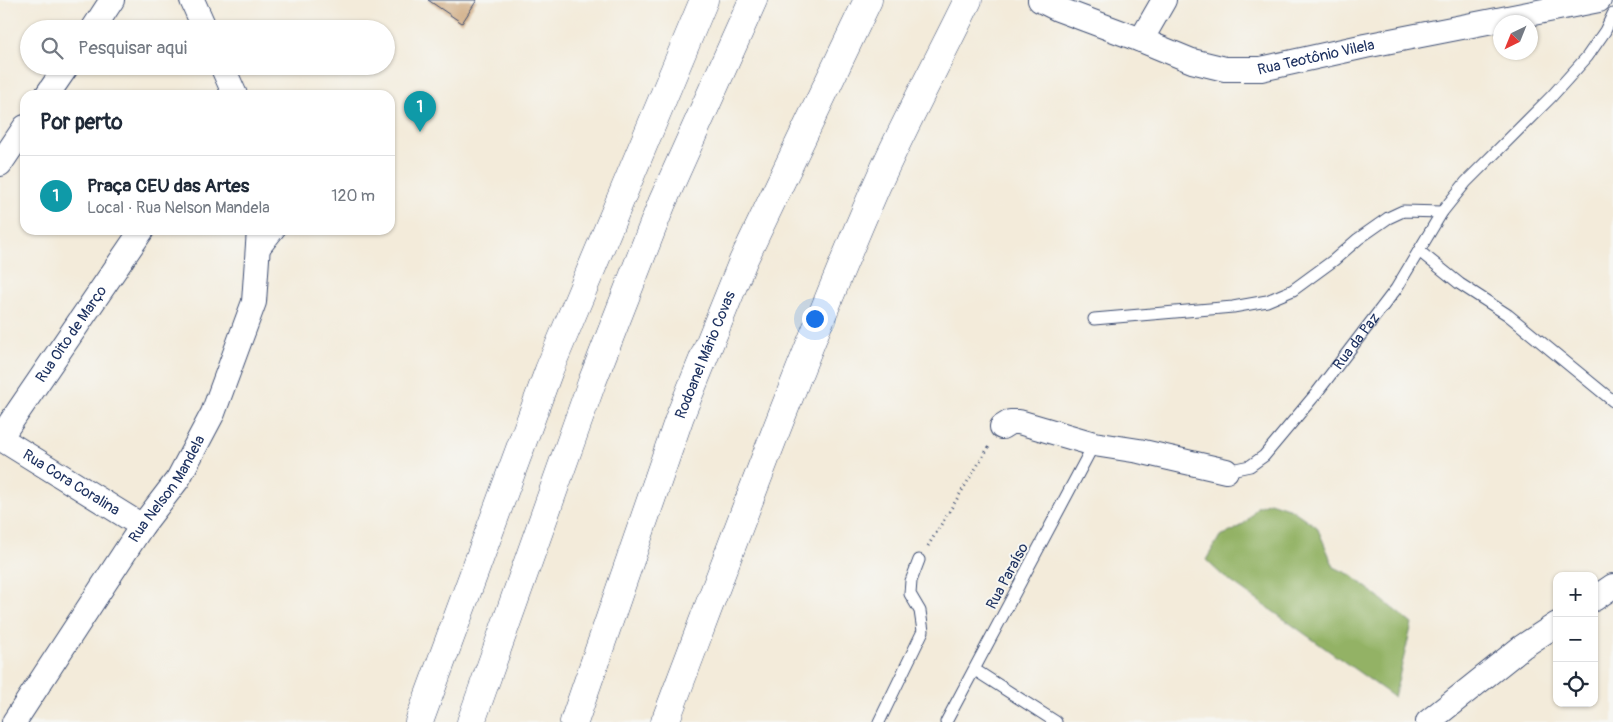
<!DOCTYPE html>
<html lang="pt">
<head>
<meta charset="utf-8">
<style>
	body { margin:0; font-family:Pangolin,sans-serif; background:#f6f6f7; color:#1f2937 }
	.controls { position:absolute; right:15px; bottom:15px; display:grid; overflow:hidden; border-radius:10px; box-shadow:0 1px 4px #0004 }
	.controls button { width:45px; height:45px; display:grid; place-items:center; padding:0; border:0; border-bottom:1px solid #e0e1e3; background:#fff; color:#1f2937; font:25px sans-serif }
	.compass { position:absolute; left:1493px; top:15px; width:45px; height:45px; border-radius:50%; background:#fff; box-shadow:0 1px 4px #0004; rotate:223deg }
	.you { position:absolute; left:814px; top:318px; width:18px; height:18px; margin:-12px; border:4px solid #fff; border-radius:50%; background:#1a73e8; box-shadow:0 0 0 8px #1a73e833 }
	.badge { display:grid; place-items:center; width:32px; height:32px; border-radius:50%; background:#1f6fb2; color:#fff; font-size:16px; font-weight:700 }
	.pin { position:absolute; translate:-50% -41px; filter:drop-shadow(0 1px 2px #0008) }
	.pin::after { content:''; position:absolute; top:26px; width:18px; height:15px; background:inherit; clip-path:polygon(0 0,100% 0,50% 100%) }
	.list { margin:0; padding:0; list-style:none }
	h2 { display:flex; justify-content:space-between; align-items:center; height:65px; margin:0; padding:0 20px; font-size:21px }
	h2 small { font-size:16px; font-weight:400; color:#747a83 }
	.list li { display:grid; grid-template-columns:32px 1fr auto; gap:15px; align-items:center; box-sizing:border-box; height:80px; padding:0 20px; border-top:1px solid #e0e1e3 }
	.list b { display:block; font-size:19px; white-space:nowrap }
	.list p { margin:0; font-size:16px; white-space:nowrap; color:#747a83 }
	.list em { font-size:16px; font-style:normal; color:#747a83 }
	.icon { flex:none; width:28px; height:28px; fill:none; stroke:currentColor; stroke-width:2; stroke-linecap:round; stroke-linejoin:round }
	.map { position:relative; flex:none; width:1613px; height:722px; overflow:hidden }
	.search { position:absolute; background:#fff; box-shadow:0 1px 4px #0004; left:20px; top:20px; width:375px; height:55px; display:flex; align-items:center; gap:12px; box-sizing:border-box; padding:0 18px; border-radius:28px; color:#747a83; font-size:19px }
	.panel { position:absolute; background:#fff; box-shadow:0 1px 4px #0004; left:20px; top:90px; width:375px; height:145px; border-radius:15px }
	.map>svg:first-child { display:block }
</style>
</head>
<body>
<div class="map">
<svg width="1613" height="722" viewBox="0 0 1613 722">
	<rect width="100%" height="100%" fill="#f6f6f2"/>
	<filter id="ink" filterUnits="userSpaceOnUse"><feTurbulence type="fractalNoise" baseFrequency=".02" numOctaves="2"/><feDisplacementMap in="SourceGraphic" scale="10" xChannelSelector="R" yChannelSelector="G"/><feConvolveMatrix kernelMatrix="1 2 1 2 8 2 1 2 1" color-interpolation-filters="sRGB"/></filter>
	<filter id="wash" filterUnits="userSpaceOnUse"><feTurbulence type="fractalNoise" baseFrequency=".0096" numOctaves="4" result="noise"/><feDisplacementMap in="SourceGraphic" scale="20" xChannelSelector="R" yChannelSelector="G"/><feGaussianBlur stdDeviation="1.12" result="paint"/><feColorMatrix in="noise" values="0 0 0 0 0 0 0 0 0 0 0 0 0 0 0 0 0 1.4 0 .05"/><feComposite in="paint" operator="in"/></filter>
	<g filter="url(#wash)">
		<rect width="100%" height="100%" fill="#f3ebda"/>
		<path fill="#93b265" stroke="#577062" d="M1270,502L1291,509L1317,527L1334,567L1351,575L1412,624L1394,697L1223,576L1206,560L1220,536L1233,531L1246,522L1257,507Z"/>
		<g id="blocks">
			<path fill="#d0ac83" d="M428,0H477L462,23Z"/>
		</g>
	</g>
	<g filter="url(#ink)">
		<use href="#blocks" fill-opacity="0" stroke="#3b4b71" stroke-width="1"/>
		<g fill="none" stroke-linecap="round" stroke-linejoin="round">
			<defs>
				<g id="lane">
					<path d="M1419,251L1460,284L1508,315L1613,401"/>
					<path d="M261,254L280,230"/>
					<path d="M1094,319L1233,307L1267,301L1293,290L1334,260L1358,239L1388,218L1403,211L1442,212"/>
					<path id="s1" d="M1226,471L1250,466L1264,456L1315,395L1396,289L1442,212L1466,182L1551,97L1587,57L1605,31L1613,14"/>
					<path d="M975,670L1056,722"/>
					<path d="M879,722L923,631L920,611L910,594L911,581L919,560"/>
					<path d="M946,722L1094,444"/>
				</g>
				<g id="street">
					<path d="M192,0L205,29"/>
					<path id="s2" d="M1040,0L1058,9L1141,40L1192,61L1225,69H1261L1365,46L1599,0"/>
					<path d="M93,29L112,0"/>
					<path d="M1141,40L1164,0"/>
					<path d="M222,66L235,95"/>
					<path d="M47,95L67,66"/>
					<path d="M0,164L25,127"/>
					<path d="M1002,427L1010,422H1019L1094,444L1139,451L1226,471"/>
					<path id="s3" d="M0,438L142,230"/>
					<path id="s4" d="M0,438L142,526"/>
					<path d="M1594,599L1613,586"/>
					<path id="s5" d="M14,722L142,526L178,479L213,413L254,302L259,230"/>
					<path d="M1428,722L1522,647L1557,624"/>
				</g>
				<g id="secondary">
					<path d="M419,722L549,370L704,0"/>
					<path d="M665,722C733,543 799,363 876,187C904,124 938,62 968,0"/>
				</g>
				<g id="highway">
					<path d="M471,722L592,382L662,203L753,0"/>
					<path id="s6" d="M574,722L680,416L743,261L868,0"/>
				</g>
			</defs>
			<use href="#lane" stroke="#3b4b71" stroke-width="13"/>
			<use href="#street" stroke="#3b4b71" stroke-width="26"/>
			<use href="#secondary" stroke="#3b4b71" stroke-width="29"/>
			<use href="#highway" stroke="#3b4b71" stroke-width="29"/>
			<path stroke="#3b4b71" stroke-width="3" stroke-dasharray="1 4" stroke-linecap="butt" d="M928,546L990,445"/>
			<use href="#lane" stroke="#fff" stroke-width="11"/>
			<use href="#street" stroke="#fff" stroke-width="24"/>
			<use href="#secondary" stroke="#fff" stroke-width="28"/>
			<use href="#highway" stroke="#fff" stroke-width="28"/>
		</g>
	</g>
	<g text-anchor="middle" stroke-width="4" stroke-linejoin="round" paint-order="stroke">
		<g font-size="15" fill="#1b2f5e" stroke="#f6f6f2">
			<text dy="5" stroke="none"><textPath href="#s2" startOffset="290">Rua Teotônio Vilela</textPath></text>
			<text dy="5" stroke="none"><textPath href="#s3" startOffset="126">Rua Oito de Março</textPath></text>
			<text dy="5" stroke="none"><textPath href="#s1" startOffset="189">Rua da Paz</textPath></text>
			<text dy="5" stroke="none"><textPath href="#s6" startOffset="390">Rodoanel Mário Covas</textPath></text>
			<text dy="5" stroke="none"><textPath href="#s4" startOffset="84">Rua Cora Coralina</textPath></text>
			<text dy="5" stroke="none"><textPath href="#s5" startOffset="279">Rua Nelson Mandela</textPath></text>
			<text transform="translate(1007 576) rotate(-62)" y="5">Rua Paraíso</text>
		</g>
	</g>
</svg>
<div class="controls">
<button>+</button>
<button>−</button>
<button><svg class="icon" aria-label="locate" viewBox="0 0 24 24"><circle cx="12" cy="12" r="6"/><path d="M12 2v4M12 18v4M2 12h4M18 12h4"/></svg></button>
</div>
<svg class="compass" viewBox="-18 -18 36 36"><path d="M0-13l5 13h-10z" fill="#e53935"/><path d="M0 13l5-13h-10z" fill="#747a83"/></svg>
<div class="you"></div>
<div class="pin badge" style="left:420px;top:132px;background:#0f9aa8">1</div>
<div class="search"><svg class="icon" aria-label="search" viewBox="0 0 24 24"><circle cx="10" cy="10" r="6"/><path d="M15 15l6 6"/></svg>Pesquisar aqui</div>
<section class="panel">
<h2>Por perto<small></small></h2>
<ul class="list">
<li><span class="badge" style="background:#0f9aa8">1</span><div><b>Praça CEU das Artes</b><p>Local · Rua Nelson Mandela</p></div><em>120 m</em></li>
</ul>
</section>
</div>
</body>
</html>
